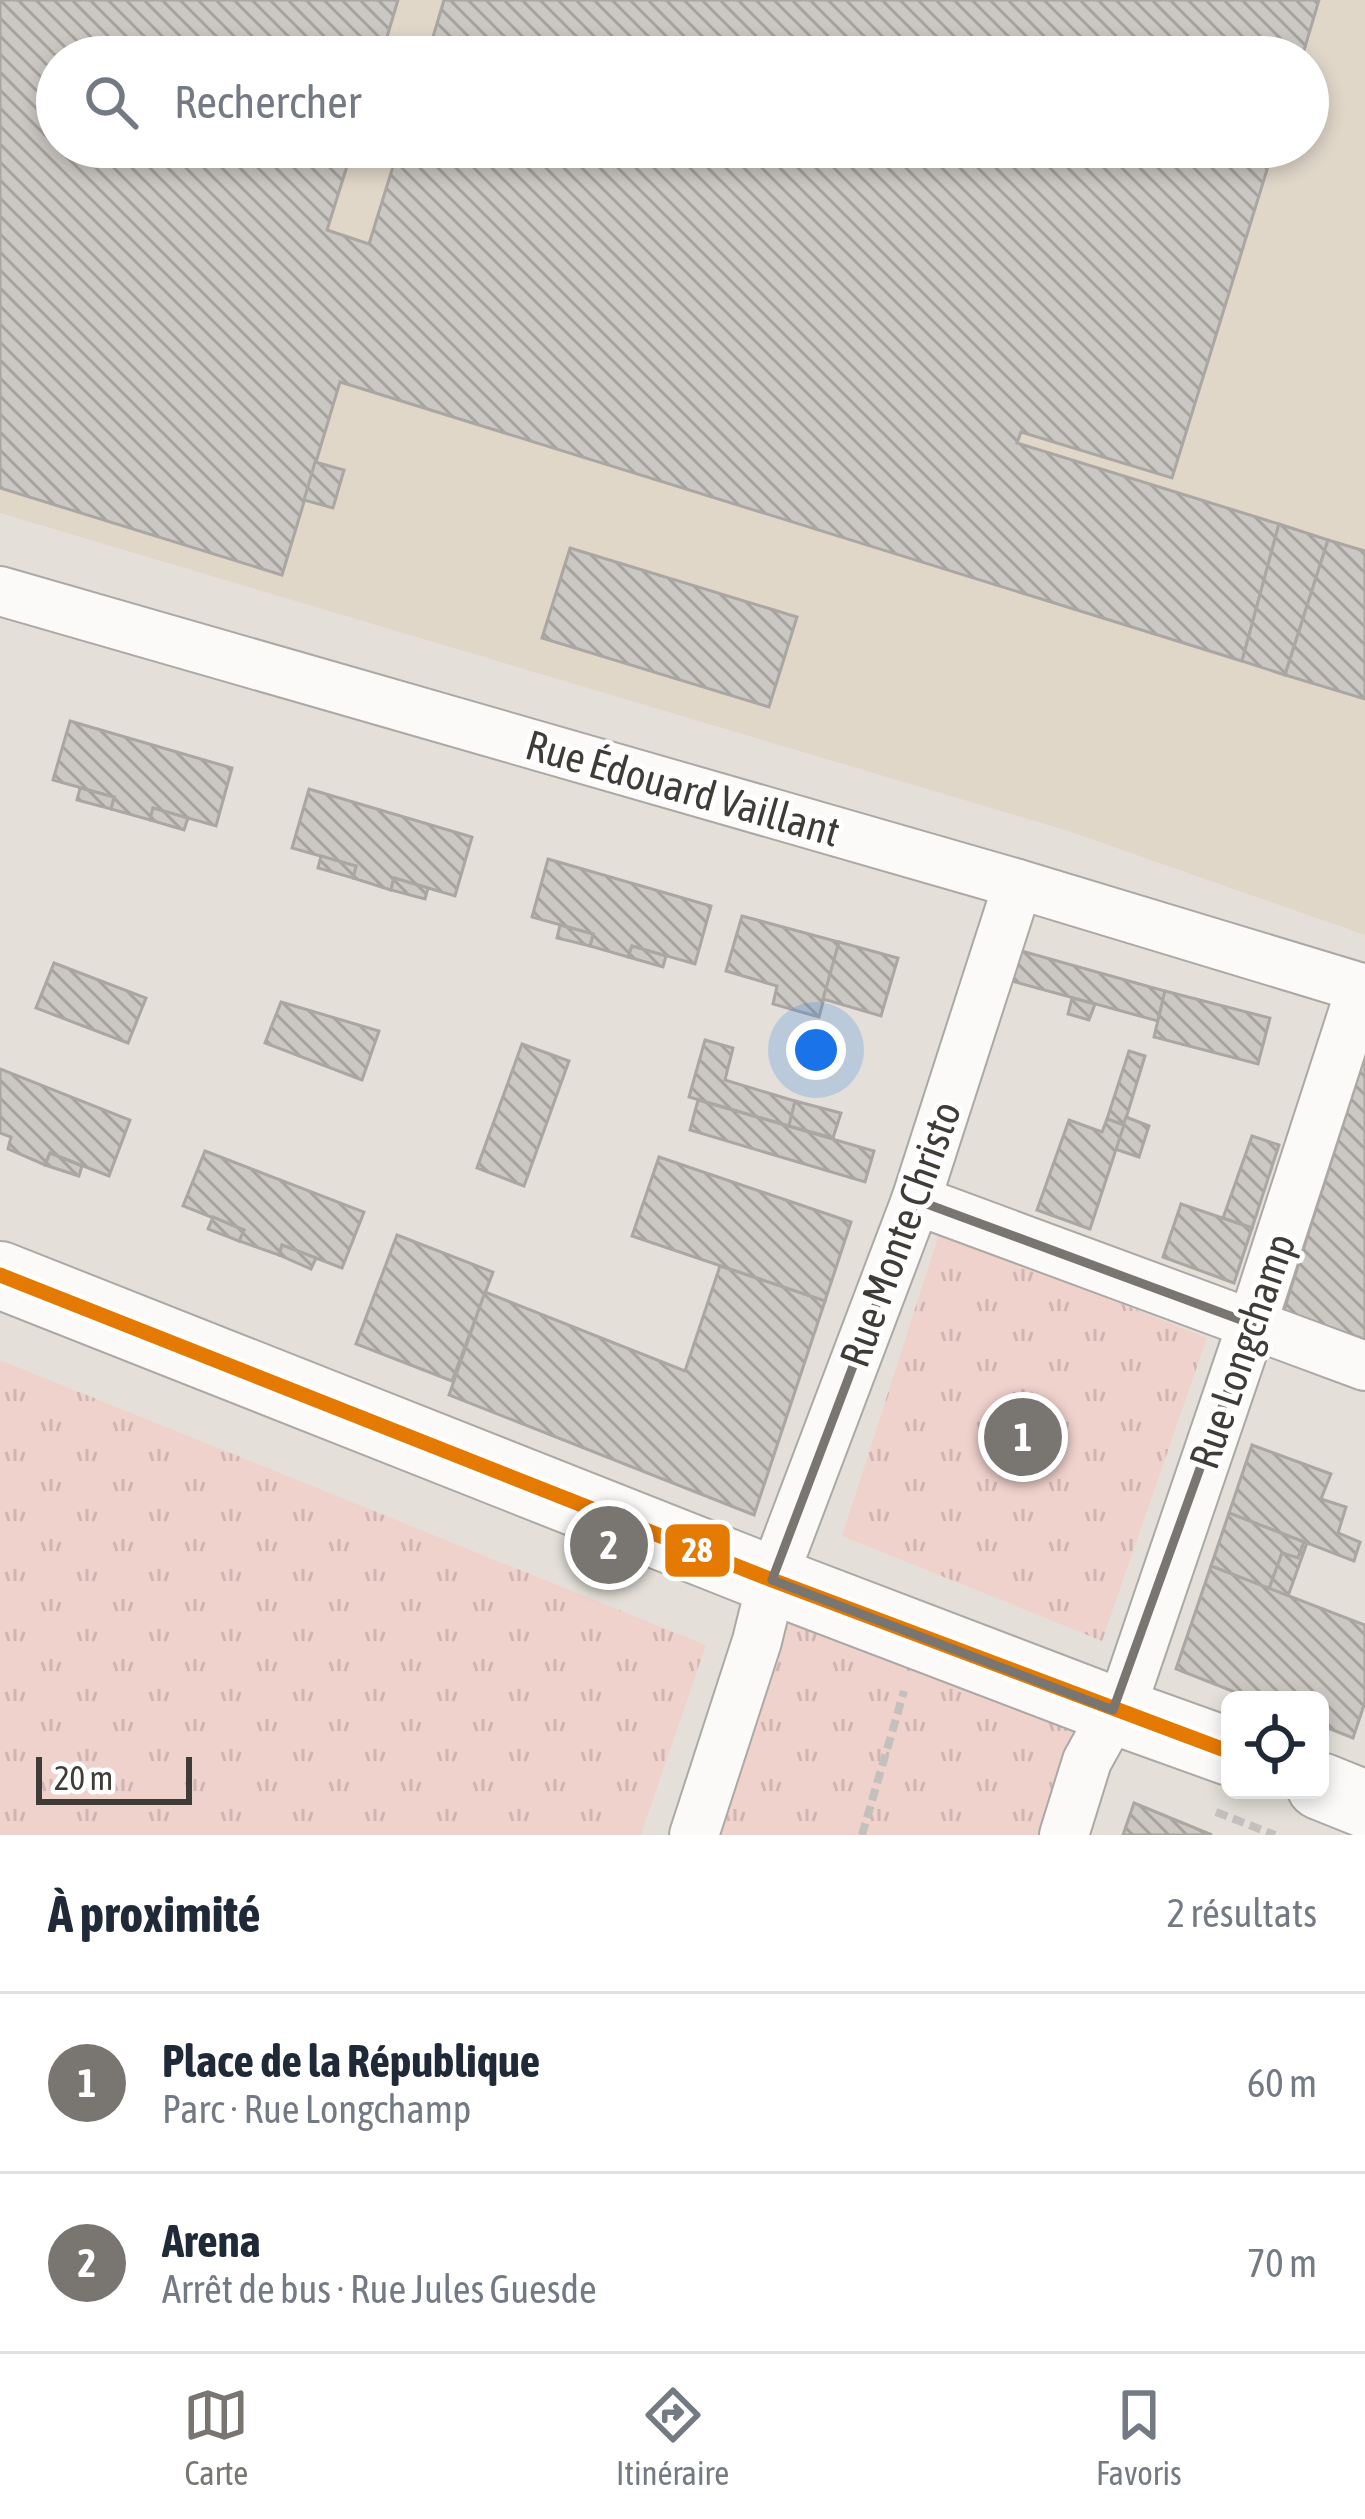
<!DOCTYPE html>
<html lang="fr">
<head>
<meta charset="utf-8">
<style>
	body { margin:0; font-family:"Asap Condensed",sans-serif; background:#f2f2f3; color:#1f2937 }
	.controls { position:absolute; right:36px; bottom:36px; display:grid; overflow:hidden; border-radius:18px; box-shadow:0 6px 18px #0003 }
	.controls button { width:108px; height:108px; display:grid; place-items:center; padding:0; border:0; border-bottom:3px solid #e0e1e3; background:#fff; color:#1f2937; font:60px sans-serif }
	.scale { position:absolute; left:36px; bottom:30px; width:156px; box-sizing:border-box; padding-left:12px; border:6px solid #3f3c37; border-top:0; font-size:33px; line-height:42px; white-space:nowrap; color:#3f3c37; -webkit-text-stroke:9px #fff; paint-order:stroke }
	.you { position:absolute; left:816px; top:1050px; width:42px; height:42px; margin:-30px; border:9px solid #fff; border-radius:50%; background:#1a73e8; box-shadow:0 0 0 18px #1a73e833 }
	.badge { display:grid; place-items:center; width:78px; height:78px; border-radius:50%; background:#797570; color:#fff; font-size:39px; font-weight:700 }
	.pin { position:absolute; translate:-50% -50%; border:6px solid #fff; box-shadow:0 3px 12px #0006 }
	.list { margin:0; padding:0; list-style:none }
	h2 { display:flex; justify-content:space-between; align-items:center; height:156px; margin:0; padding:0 48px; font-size:51px }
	h2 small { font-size:39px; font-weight:400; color:#747a83 }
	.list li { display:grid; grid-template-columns:78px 1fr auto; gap:36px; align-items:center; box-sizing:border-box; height:180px; padding:0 48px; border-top:3px solid #e0e1e3 }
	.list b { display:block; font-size:45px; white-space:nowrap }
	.list p { margin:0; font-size:39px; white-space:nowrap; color:#747a83 }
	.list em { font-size:39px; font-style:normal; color:#747a83 }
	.icon { flex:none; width:66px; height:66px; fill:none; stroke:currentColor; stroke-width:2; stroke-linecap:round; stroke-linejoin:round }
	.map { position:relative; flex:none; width:1365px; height:1835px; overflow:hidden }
	.search { position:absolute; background:#fff; box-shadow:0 6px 18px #0003; left:36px; right:36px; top:36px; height:132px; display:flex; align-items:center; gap:30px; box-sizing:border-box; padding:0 42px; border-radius:66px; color:#747a83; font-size:45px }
	.sheet { height:516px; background:#fff }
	nav { display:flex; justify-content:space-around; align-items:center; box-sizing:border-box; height:168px; border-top:3px solid #e0e1e3; background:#fff; font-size:33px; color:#747a83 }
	nav a { display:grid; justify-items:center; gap:6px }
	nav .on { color:#797570 }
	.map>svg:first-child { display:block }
</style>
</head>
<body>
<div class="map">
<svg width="1365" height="1835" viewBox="0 0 1365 1835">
	<defs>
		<pattern id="grass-tufts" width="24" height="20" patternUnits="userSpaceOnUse" patternTransform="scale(3)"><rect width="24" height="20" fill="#f0d2cd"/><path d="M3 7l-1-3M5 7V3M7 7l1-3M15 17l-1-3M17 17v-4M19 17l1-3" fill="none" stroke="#cfb5b1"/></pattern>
		<pattern id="building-back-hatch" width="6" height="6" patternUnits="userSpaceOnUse" patternTransform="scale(3)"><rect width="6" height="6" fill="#cbc7c2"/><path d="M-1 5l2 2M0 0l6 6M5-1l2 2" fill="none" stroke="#a6a39e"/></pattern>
	</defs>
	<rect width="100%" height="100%" fill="#e4e0d9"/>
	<path fill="#e0d7c9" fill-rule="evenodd" d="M0,0H1365V935L1068,831L0,513ZM57,57H1308V147H57Z"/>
	<g fill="url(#grass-tufts)">
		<path d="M940,1231L1207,1338L1102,1641L842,1536Z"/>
		<path d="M0,1360L706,1645L641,1835H0Z"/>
		<path d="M792,1619H813L1081,1733L1052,1835H704L774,1630Z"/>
	</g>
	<g fill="url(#building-back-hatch)" stroke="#aaa6a2" stroke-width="3">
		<path d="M0,0H398L381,57H57V147H353L327,230L369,244L399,147H1274L1172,478L1021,432L1017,443L1279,524L1242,661L340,382L282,575L0,488Z"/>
		<path d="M444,0H1319L1302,57H427Z"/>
		<path d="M315,462L344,470L333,508L304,500Z"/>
		<path d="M1279,524L1328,540L1285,675L1242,661Z"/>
		<path d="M1328,540L1365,551V699L1285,675Z"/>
		<path d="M570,548L797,617L769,707L542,638Z"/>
		<path d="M70,721L232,768L216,826L153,808L150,820L111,809L114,797L53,780Z"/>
		<path d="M80,788L114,797L111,809L77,800Z"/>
		<path d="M309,789L472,837L455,896L394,878L391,890L353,878L356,866L292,848Z"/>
		<path d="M153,808L188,818L184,830L150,820Z"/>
		<path d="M321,856L356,866L353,878L318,868Z"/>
		<path d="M548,859L711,906L695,964L632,946L628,957L590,946L593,934L532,917Z"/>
		<path d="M394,878L428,888L425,899L391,890Z"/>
		<path d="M742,916L839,942L819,1017L773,1004L777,986L726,971Z"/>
		<path d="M560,925L593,934L590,946L557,938Z"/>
		<path d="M839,942L898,958L881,1016L823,999Z"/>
		<path d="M632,946L666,956L663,967L628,957Z"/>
		<path d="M1018,950L1165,991L1158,1021L1008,980Z"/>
		<path d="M54,963L146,998L128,1043L36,1008Z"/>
		<path d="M1165,991L1270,1018L1258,1064L1154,1037Z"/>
		<path d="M1072,998L1095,1004L1089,1020L1068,1014Z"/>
		<path d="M281,1002L379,1031L362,1080L265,1043Z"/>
		<path d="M705,1040L733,1048L725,1080L795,1101L789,1126L689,1097Z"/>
		<path d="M522,1044L569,1061L524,1186L477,1168Z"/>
		<path d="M1129,1051L1145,1056L1124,1125L1107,1119Z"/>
		<path d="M1365,1055V1339L1283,1313Z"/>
		<path d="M0,1069L130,1120L109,1176L50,1153L45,1165L8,1149L11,1137L0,1133Z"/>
		<path d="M698,1100L874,1151L865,1182L690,1130Z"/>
		<path d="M795,1101L841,1113L833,1138L789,1126Z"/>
		<path d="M1126,1117L1149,1126L1139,1157L1115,1149Z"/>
		<path d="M1107,1119L1124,1125L1090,1229L1037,1210L1069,1120L1102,1132Z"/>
		<path d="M1252,1136L1279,1145L1252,1228L1223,1218Z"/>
		<path d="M205,1151L364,1212L342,1268L282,1245L279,1255L239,1241L244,1230L183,1206Z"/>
		<path d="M50,1153L82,1166L79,1176L45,1165Z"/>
		<path d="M659,1157L851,1222L825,1301L632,1236Z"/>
		<path d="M1181,1204L1252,1228L1234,1283L1163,1257Z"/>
		<path d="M213,1217L244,1230L239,1241L208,1229Z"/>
		<path d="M397,1235L493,1272L452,1381L356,1344Z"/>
		<path d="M282,1245L316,1258L311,1269L279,1255Z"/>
		<path d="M720,1266L825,1301L754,1515L449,1395L485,1292L685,1371Z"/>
		<path d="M1252,1445L1331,1474L1321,1499L1346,1507L1338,1533L1360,1542L1354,1561L1229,1513Z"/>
		<path d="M1229,1513L1304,1542L1298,1558L1282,1553L1269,1589L1211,1566Z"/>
		<path d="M1304,1542L1307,1543L1288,1596L1269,1589L1282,1553L1298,1558Z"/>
		<path d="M1211,1566L1365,1625V1702L1353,1738L1320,1725V1700H1255L1176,1669Z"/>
		<path d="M1134,1803L1212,1835H1123Z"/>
	</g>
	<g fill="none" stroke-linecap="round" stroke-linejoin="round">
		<defs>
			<g id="street">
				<path d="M0,591L1018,884L1365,989"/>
				<path d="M916,1200L1365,1366"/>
				<path d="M694,1835L757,1641L772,1580L916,1200L1018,884"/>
				<path d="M1064,1835L1087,1761L1129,1685L1252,1324L1361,988"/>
			</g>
			<g id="secondary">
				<path d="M0,1275L772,1580L1113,1710L1230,1752"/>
				<path d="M1320,1786L1365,1804"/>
			</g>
		</defs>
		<use href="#street" stroke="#aca9a4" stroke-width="52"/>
		<use href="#secondary" stroke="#aca9a4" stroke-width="70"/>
		<g stroke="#c3c0bd" stroke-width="8" stroke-dasharray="12 6" stroke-linecap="butt">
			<path d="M1216,1812L1275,1835"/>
			<path d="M862,1835L904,1691"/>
		</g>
		<use href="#street" stroke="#fbfaf9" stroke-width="48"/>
		<use href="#secondary" stroke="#fbfaf9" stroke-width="66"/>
		<defs>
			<path id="bus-1" d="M0,1275L772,1580L1230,1752"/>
		</defs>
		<use href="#bus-1" stroke="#fff" stroke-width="24"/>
		<use href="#bus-1" stroke="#e57a03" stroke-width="15"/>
	</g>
	<path fill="none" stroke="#797570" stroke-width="9" stroke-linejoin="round" d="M916,1200L1252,1324L1113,1710L772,1580Z"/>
	<g text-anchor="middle" stroke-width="10" stroke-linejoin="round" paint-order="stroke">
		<g font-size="42" fill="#3f3c37" stroke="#fff">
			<text transform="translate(683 788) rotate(16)" y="15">Rue Édouard Vaillant</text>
			<text transform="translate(900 1234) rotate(-70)" y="15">Rue Monte Christo</text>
			<text transform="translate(1242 1351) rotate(-71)" y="15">Rue Longchamp</text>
		</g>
	</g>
	<rect stroke="#fff" stroke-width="4.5" x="663" y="1522" width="69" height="57" rx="12" fill="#e57a03"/>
	<g font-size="33" text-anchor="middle" font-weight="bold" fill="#fff">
		<text x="697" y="1562">28</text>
	</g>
</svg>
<div class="controls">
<button><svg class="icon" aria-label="locate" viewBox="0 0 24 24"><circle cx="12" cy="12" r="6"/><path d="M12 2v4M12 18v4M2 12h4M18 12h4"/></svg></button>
</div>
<div class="scale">20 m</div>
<div class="you"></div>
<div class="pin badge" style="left:1023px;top:1437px">1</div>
<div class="pin badge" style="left:609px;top:1545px">2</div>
<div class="search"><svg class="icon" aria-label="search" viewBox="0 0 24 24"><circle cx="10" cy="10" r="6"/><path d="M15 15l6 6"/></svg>Rechercher</div>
</div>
<section class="sheet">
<h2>À proximité<small>2 résultats</small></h2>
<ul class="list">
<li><span class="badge">1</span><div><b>Place de la République</b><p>Parc · Rue Longchamp</p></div><em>60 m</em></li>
<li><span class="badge">2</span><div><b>Arena</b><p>Arrêt de bus · Rue Jules Guesde</p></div><em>70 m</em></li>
</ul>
</section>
<nav>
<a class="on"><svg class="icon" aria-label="map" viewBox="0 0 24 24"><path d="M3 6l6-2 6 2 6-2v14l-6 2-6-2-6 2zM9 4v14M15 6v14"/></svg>Carte</a>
<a><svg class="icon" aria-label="directions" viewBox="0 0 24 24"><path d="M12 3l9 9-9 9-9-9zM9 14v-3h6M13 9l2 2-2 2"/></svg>Itinéraire</a>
<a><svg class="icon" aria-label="saved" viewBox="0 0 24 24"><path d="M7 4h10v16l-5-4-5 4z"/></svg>Favoris</a>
</nav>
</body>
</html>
